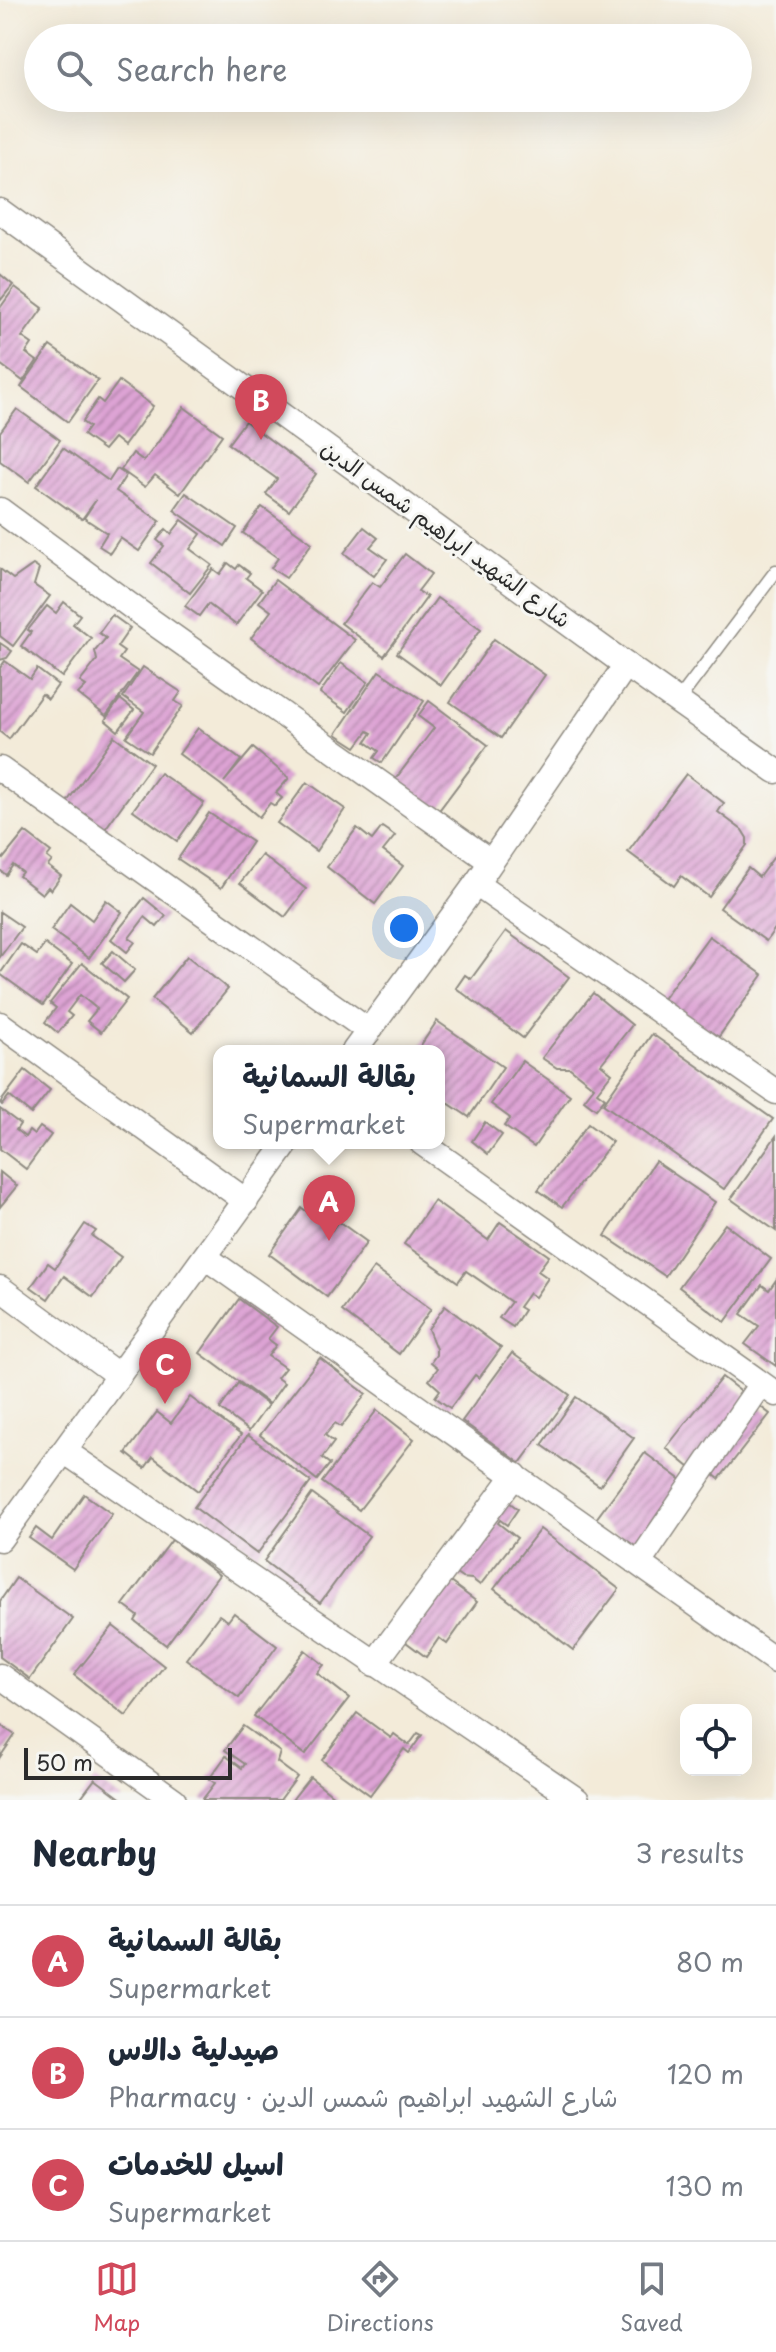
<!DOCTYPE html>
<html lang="en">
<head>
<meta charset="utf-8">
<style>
	body { margin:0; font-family:"Playpen Sans","Playpen Sans Arabic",sans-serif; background:#f2f2f3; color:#1f2937 }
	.controls { position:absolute; right:24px; bottom:24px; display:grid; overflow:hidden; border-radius:16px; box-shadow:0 8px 32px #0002 }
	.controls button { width:72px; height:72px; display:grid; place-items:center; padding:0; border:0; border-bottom:2px solid #e0e1e3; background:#fff; color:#1f2937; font:40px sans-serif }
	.scale { position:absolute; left:24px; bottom:20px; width:208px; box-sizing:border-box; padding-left:8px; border:4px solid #2b2b2b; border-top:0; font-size:22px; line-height:28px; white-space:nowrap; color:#2b2b2b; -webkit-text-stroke:6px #f6f6f2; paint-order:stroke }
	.you { position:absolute; left:404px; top:928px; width:28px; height:28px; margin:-20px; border:6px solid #fff; border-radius:50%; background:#1a73e8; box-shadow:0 0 0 12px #1a73e833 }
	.badge { display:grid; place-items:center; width:52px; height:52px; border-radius:50%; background:#d1495b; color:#fff; font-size:26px; font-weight:700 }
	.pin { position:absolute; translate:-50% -66px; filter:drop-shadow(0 2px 4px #0008) }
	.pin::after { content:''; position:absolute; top:42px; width:28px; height:24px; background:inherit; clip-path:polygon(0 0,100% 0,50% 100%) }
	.popup { position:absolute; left:213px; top:1045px; width:232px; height:104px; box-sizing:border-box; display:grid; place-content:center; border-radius:16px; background:#fff; filter:drop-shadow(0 2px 6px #0005); font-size:26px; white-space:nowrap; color:#747a83 }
	.popup b { font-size:30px; color:#1f2937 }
	.popup::after { content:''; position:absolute; left:50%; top:100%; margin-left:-16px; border:16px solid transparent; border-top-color:#fff }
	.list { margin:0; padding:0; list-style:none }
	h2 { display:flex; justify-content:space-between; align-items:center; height:104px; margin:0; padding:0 32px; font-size:34px }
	h2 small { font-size:26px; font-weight:400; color:#747a83 }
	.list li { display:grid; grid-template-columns:52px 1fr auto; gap:24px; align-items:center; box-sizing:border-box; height:112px; padding:0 32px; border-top:2px solid #e0e1e3 }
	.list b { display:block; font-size:30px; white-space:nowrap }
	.list p { margin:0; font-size:26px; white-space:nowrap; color:#747a83 }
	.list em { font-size:26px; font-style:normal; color:#747a83 }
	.icon { flex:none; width:44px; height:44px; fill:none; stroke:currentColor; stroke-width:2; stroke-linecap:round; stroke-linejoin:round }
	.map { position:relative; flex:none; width:776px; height:1800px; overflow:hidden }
	.search { position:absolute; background:#fff; box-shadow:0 8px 32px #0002; left:24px; right:24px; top:24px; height:88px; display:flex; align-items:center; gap:20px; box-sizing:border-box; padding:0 28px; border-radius:44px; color:#747a83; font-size:30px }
	.sheet { height:440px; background:#fff }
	nav { display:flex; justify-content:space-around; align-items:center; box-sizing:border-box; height:112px; border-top:2px solid #e0e1e3; background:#fff; font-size:22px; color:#747a83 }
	nav a { display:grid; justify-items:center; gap:4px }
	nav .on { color:#d1495b }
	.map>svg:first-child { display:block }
</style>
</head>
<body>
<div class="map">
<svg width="776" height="1800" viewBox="0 0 776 1800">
	<defs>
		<pattern id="building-hatch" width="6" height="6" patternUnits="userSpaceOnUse" patternTransform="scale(2)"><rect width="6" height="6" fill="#dda3d4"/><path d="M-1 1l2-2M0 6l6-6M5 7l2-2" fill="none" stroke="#b385ac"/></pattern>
	</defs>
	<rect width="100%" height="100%" fill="#f6f6f2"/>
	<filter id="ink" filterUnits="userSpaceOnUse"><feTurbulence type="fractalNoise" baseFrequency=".0125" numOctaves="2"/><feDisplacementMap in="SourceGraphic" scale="16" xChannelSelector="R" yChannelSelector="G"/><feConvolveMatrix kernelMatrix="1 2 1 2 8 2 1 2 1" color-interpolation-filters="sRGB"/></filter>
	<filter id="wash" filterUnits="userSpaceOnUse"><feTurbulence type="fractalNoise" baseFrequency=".006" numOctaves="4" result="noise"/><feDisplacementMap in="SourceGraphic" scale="32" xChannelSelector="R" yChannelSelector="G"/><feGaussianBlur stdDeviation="1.8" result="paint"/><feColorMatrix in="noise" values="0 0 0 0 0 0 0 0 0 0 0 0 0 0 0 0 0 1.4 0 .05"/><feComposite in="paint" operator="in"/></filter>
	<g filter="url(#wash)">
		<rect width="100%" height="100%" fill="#f3ebd9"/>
		<g id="blocks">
			<g fill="url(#building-hatch)">
				<path d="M0,274L13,285L0,301Z"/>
				<path d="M15,287L43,308L22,337L32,344L26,353L37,361L23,381L0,364V308Z"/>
				<path d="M50,346L98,380L68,422L21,387Z"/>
				<path d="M119,381L153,406L124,446L114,438L104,450L83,435L89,427L82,422L98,399L103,403Z"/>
				<path d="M184,407L222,435L180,494L155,475L145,487L121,470L133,453L144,461Z"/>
				<path d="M17,409L60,440L29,482L0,461V432Z"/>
				<path d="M245,421L316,474L289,511L266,494L277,479L228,444Z"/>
				<path d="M63,448L109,481L117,469L126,475L116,491L160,521L139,551L120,538L110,553L99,546L107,533L84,518L96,500L82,519L36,486Z"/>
				<path d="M186,493L237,528L225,546L174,510Z"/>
				<path d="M262,507L312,543L286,578L271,568L278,558L243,533Z"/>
				<path d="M182,520L201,534L190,549L212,565L190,593L151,563L164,546L157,540L166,529L171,534Z"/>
				<path d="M364,527L378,538L370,547L387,559L374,576L344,553Z"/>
				<path d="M405,554L431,574L418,591L427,597L384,656L341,623L372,582L380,587Z"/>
				<path d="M228,563L236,569L239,565L250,573L246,578L262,590L236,625L208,604L199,616L185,606L213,569L220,574Z"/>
				<path d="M33,565L39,569L34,585L50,596L13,646L0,636V569L13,579Z"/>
				<path d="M275,580L355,640L318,688L251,638L271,611L259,602Z"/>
				<path d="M437,598L481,629L441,685L397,653Z"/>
				<path d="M64,602L80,615L73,624L91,638L62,677L21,646L31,632L28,630L47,606L56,613Z"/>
				<path d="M112,615L130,628L117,647L124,652L119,659L138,672L106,716L78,694L86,686L80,682L97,660L95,651L106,638L99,633Z"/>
				<path d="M494,639L545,675L501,738L450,702Z"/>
				<path d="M0,643L12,651L7,658L0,660Z"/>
				<path d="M5,661L30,679L37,669L58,685L48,699L42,694L9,739L0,732V668Z"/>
				<path d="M341,663L368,682L347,712L320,693Z"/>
				<path d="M143,667L181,692L175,701L183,706L150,753L126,737L144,712L123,697Z"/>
				<path d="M379,671L424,701L382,763L374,758L379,751L366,742L372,733L368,731L356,747L336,734Z"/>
				<path d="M120,699L134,710L118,731L105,720Z"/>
				<path d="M429,701L488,745L437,813L394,781L434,728L418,716Z"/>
				<path d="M198,728L241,760L224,782L253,748L289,778L276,793L282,798L275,806L270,803L259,817L221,785L179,754Z"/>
				<path d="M114,736L152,764L105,829L67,802Z"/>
				<path d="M160,773L204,803L177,841L133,810Z"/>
				<path d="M686,774L724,803L718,812L742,830L747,838V845L709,897L681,876L674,886L628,852Z"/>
				<path d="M307,782L345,809L316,851L277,823Z"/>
				<path d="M209,813L252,842L221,888L178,859Z"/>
				<path d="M382,827L395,836L383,851L403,866L375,904L327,867L357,828L372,840Z"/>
				<path d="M25,832L51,852L47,857L52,861L48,866L61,876L51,890L48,887L42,894L19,876L22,872L13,865L6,875L0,870V856L3,859Z"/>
				<path d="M776,854V927L766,941L720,908L748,868L759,877Z"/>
				<path d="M262,855L306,889L285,917L240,883Z"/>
				<path d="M144,898L166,916L157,927L145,917L129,938L135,942L127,952L111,939Z"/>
				<path d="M106,900L122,912L89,958L51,930L70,903L92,920Z"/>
				<path d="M0,912L22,927L0,957Z"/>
				<path d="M506,931L569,977L523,1038L456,988L465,975L471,979Z"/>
				<path d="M709,936L763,975L715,1042L660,1003Z"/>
				<path d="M21,944L37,955L45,944L72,964L43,1005L0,974Z"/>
				<path d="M113,951L135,970L124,982L102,963Z"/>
				<path d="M187,956L228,989L193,1032L152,999Z"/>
				<path d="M82,963L127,999L101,1032L87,1021L97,1009L80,995L67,1012L72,1016L58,1033L45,1022L56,1008L50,1003Z"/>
				<path d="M593,993L632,1025L601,1064L612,1073L597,1092L605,1098L596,1109L584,1100L594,1087L570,1068H557L542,1058Z"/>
				<path d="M437,1021L503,1067L469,1117L439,1097V1051H417Z"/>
				<path d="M652,1034L773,1119L724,1189L603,1104Z"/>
				<path d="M522,1061L570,1095L534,1147L504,1126L510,1118L491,1104Z"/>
				<path d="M25,1070L50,1090L31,1114L9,1096L2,1105L0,1103Z"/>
				<path d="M0,1109L20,1124L16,1130L25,1137L29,1131L34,1135L40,1127L51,1135L26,1169L0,1149Z"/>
				<path d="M485,1122L502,1135L488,1154L472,1141Z"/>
				<path d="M588,1124L612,1142L562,1207L538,1190Z"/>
				<path d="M776,1136V1231L731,1199Z"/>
				<path d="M655,1161L715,1202L665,1276L605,1236Z"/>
				<path d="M0,1172L17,1186L0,1207Z"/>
				<path d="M434,1201L488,1240L500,1222L549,1256L538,1271L548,1278L535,1297L529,1293L519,1307L524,1310L513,1327L499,1318L511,1302L466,1271L458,1282L404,1244Z"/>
				<path d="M302,1208L332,1230L338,1221L367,1242L327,1297L269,1254Z"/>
				<path d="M85,1224L96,1231L92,1236L121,1257L93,1297L64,1276L48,1299L31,1287L48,1263L55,1268Z"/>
				<path d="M725,1224L771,1259L725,1322L679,1287Z"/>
				<path d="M374,1268L431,1309L399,1354L342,1311Z"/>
				<path d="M776,1280V1366L745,1344L759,1326L741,1314L762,1285L769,1290Z"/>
				<path d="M239,1299L277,1327L268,1339L276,1345L268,1356L285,1368L277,1378L284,1383L269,1404L200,1353Z"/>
				<path d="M445,1306L501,1348L479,1378L475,1375L450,1408L435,1397L440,1390L429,1380L438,1368L431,1362L436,1355V1349L428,1329Z"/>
				<path d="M512,1353L570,1395L520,1463L462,1421Z"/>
				<path d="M320,1358L366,1394L341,1427L335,1423L325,1435L334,1442L322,1458L330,1464L317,1480L260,1435Z"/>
				<path d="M722,1377L770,1414L719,1479L701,1464L695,1472L666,1448Z"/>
				<path d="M238,1383L268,1405L249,1431L220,1409Z"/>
				<path d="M190,1397L241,1435L198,1491L153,1457L145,1468L126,1453L157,1412L171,1423Z"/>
				<path d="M576,1397L634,1438L600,1486L542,1445Z"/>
				<path d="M377,1410L414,1439L359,1510L322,1482Z"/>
				<path d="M248,1435L311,1482L257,1554L194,1507Z"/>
				<path d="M645,1453L698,1492L649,1559L596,1519Z"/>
				<path d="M84,1494L112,1514L73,1569L29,1538L36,1528L52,1540Z"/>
				<path d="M312,1494L369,1536L320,1603L264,1561Z"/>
				<path d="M501,1496L518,1509L507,1525L500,1520L498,1523L517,1538L480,1585L472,1579L462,1578L452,1571Z"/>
				<path d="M540,1529L619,1589L573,1650L494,1589Z"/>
				<path d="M172,1540L219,1575L166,1645L135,1621L138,1616L123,1605Z"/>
				<path d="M16,1578L73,1619L30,1679L0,1657V1601Z"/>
				<path d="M446,1579L477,1602L447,1644L439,1638L426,1657L402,1639Z"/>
				<path d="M234,1613L277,1646L239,1698L186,1659L219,1615L228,1621Z"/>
				<path d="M113,1626L164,1666L126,1716L74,1675Z"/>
				<path d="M305,1650L324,1665L317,1673L349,1698L305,1755L254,1716Z"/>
				<path d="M357,1713L391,1738L394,1734L409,1745L418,1733L422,1735L409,1753L404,1749L370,1795L322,1760Z"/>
				<path d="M0,1725L15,1735L0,1757Z"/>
				<path d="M243,1726L280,1752L277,1762L297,1777L280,1800H202L215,1783L209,1779L226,1756L242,1768L245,1764L225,1750Z"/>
				<path d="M310,1777L339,1800H292Z"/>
				<path d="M95,1779L123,1800H79Z"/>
			</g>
		</g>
	</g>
	<g filter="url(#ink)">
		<use href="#blocks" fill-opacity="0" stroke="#8f8b82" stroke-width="2"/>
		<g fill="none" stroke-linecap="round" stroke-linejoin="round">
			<defs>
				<path id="lane" d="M677,702L776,571"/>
				<g id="street">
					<path d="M0,211L626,665L776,771"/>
					<path d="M0,510L147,618L490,861"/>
					<path d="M0,769L369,1031"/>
					<path d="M476,884L776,1092"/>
					<path d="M0,1024L246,1201"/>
					<path d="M354,1051L476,884L626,665"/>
					<path d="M422,1143L776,1394"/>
					<path d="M205,1257L776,1661"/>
					<path d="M0,1288L119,1376"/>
					<path d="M64,1451L577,1800"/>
					<path d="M0,1539L287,1143"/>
					<path d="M639,1563L761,1384"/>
					<path d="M374,1664L515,1475"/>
					<path d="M0,1676L174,1800"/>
				</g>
			</defs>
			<use href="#lane" stroke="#8f8b82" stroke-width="15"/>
			<use href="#street" stroke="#8f8b82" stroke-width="27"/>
			<use href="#lane" stroke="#fff" stroke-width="12"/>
			<use href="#street" stroke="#fff" stroke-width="24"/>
		</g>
	</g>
	<g text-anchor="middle" stroke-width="6" stroke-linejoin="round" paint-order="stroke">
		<g font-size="22" fill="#2b2b2b" stroke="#f6f6f2">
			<text transform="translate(446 534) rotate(36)" y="8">شارع الشهيد ابراهيم شمس الدين</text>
		</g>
	</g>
</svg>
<div class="controls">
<button><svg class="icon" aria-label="locate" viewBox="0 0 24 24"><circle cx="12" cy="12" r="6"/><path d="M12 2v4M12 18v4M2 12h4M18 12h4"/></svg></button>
</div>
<div class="scale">50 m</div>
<div class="you"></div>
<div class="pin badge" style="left:329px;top:1241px">A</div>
<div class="popup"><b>بقالة السمانية</b>Supermarket</div>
<div class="pin badge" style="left:261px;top:440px">B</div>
<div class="pin badge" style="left:165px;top:1404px">C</div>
<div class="search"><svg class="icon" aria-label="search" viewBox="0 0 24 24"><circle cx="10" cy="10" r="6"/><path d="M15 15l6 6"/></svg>Search here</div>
</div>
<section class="sheet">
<h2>Nearby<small>3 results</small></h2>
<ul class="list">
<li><span class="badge">A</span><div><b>بقالة السمانية</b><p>Supermarket</p></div><em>80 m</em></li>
<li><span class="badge">B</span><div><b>صيدلية دالاس</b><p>Pharmacy · شارع الشهيد ابراهيم شمس الدين</p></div><em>120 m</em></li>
<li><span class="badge">C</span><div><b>اسيل للخدمات</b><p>Supermarket</p></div><em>130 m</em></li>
</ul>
</section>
<nav>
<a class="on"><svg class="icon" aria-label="map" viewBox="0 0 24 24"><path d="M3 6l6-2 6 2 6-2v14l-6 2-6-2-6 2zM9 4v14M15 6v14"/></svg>Map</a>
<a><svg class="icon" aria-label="directions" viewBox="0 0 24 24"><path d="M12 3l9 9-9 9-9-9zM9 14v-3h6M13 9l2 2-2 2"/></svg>Directions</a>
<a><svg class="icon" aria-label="saved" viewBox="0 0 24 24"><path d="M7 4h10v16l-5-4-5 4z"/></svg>Saved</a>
</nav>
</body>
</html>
